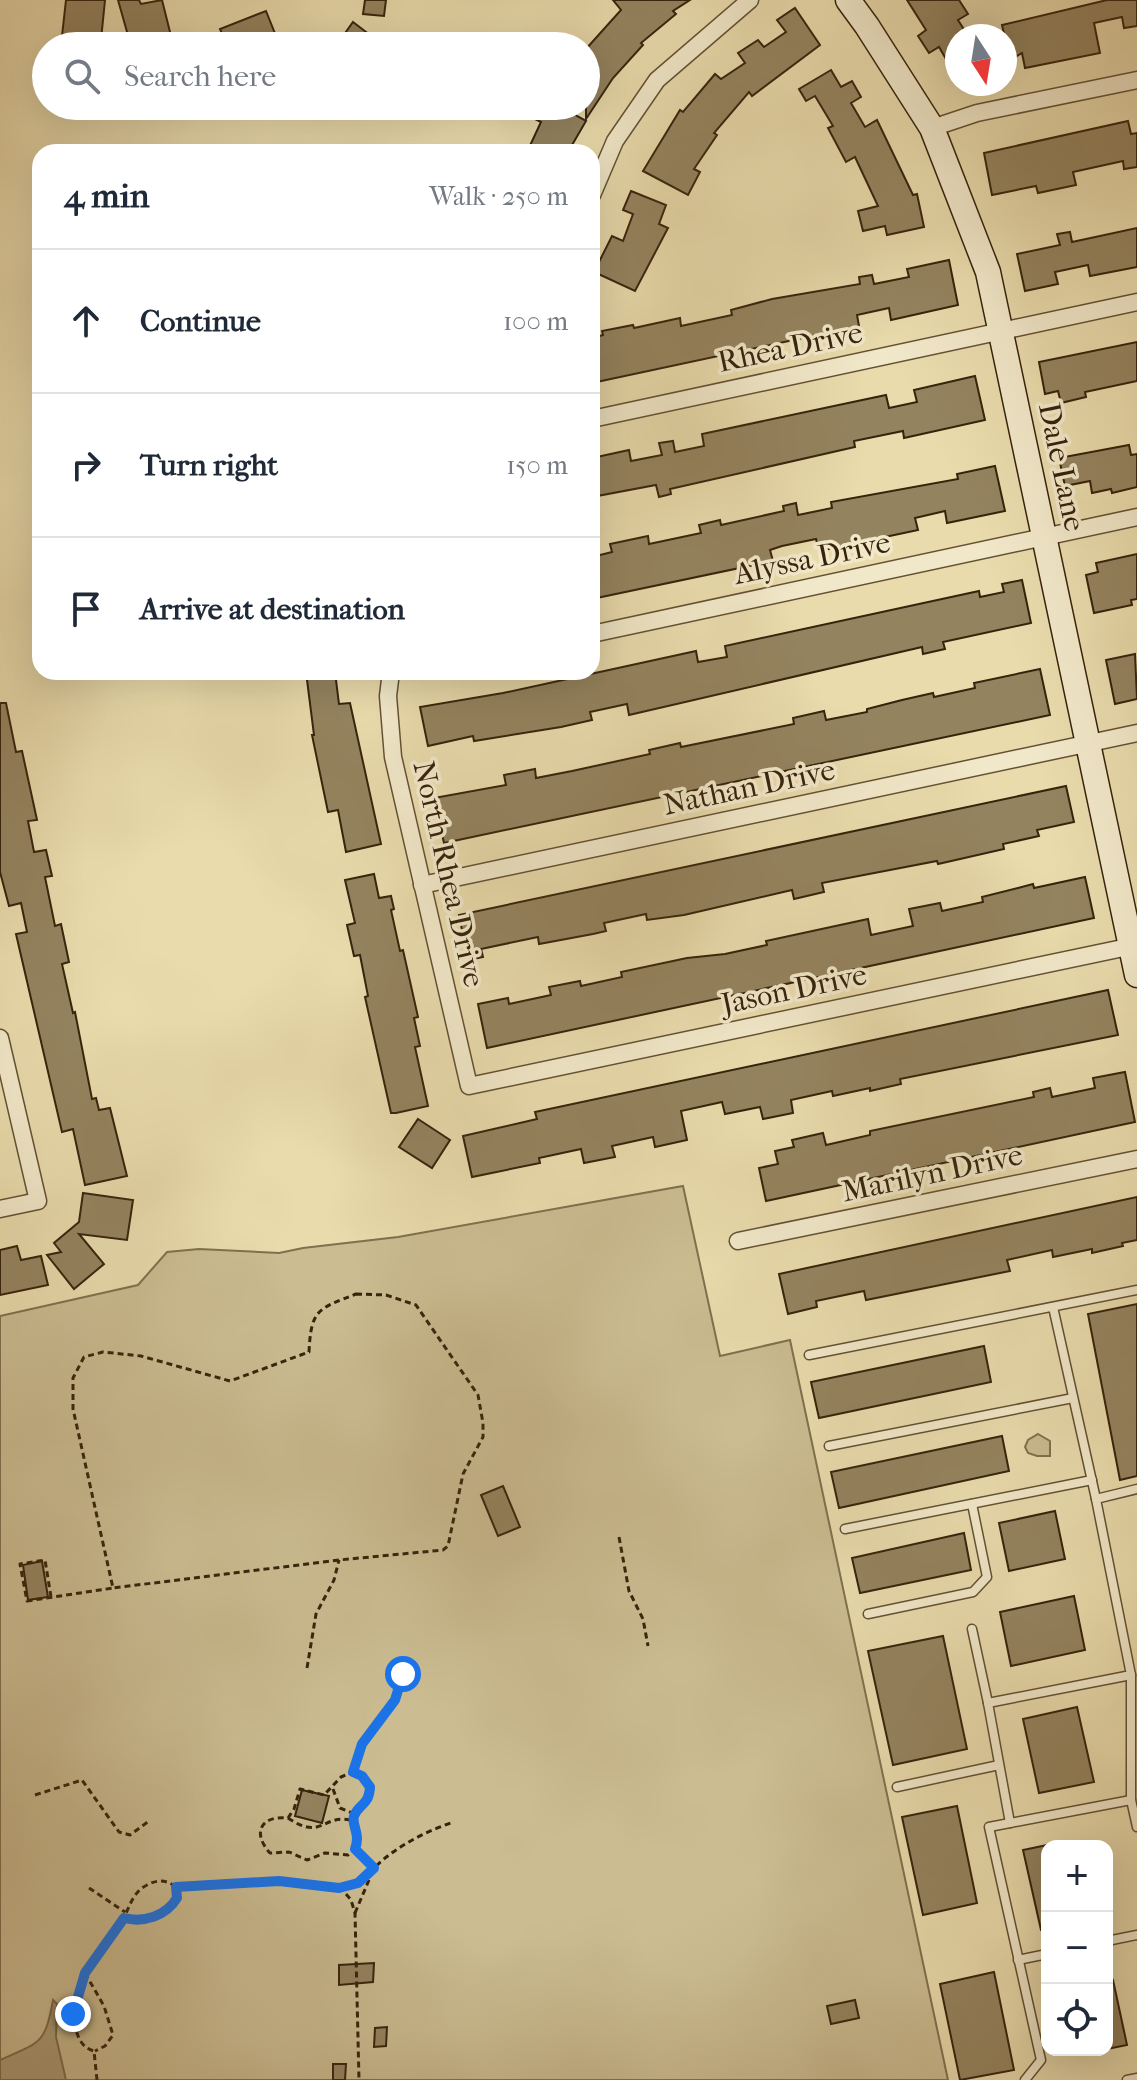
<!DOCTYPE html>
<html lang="en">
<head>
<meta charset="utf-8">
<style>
	body { margin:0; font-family:"IM FELL French Canon",serif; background:#f6f6f7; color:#1f2937 }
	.controls { position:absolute; right:24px; bottom:24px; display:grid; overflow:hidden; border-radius:16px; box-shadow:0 8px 32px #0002 }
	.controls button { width:72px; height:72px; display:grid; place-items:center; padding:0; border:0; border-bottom:2px solid #e0e1e3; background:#fff; color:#1f2937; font:40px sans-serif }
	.compass { position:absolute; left:945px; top:24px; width:72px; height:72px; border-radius:50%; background:#fff; box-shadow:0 8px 32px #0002; rotate:168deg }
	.stop { position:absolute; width:24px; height:24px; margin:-18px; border:6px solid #1a73e8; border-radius:50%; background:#fff }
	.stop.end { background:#1a73e8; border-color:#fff; box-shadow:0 2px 8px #0008 }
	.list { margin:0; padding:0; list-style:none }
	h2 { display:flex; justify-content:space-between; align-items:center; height:104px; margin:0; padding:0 32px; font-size:34px }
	h2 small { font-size:26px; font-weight:400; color:#747a83 }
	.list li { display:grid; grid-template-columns:52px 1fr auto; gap:24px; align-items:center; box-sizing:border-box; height:144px; padding:0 32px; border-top:2px solid #e0e1e3 }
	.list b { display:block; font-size:30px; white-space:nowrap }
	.list em { font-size:26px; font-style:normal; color:#747a83 }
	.icon { flex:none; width:44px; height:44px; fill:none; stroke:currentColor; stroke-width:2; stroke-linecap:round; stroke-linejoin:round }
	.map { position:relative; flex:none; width:1137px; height:2080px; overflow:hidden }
	.search { position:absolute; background:#fff; box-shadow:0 8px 32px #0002; left:32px; top:32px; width:568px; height:88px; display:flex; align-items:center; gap:20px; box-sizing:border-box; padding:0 28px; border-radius:44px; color:#747a83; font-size:30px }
	.panel { position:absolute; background:#fff; box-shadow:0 8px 32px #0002; left:32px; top:144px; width:568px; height:536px; border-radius:24px }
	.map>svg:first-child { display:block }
</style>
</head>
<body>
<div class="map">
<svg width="1137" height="2080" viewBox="0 0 1137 2080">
	<rect width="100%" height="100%" fill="#e9dbac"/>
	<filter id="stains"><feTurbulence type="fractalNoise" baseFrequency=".0025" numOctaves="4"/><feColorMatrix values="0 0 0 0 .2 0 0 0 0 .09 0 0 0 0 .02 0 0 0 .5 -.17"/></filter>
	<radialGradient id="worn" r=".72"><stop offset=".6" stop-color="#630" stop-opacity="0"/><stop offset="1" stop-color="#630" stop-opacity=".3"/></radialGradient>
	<g fill="#cbbc91" stroke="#81704e" stroke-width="2">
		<path d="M683,1186L720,1356L790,1340L948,2080H0V1316L138,1285L167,1252L199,1249L279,1253L303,1248L398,1237Z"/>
		<path d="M1038,1434L1050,1441V1456H1037L1028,1453L1025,1447L1028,1440Z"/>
	</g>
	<path fill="#ac9c76" stroke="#7d6c4c" stroke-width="2" d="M53,2000L57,2004L56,2037L66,2080H0V2060C41,2042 45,2044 53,2000Z"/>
	<g fill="#94835f" stroke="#37230c" stroke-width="2">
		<path d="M66,0H105L101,40L62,36Z"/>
		<path d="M118,0H139L141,4L162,0L172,40L148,46H131Z"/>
		<path d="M365,0H386L384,16L363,14Z"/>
		<path d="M613,0H690L673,11L676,14L641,43L643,45L613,78L586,119V49L621,10Z"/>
		<path d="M907,0H959L968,14L958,20L965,31L957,36V78L939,47L929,53L918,36L926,30Z"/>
		<path d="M1107,0H1137V26L1124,28L1122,17L1094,23L1100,53L1025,68L1022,53L1010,60L1002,25Z"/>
		<path d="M795,8L820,45L752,96L749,92L714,133L717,135L694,169L700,172L688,195L643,171L680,110L683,112L715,74L721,79L745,63L738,53L758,40L764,47L786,32L777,20Z"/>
		<path d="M266,11L280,46H227L220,29Z"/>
		<path d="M353,22L370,35L386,46H336Z"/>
		<path d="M831,70L841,87L852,81L861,97L851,103L865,127L877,120L913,195L917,194L924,227L887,235L885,226L863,231L858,211L878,206L855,157L846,162L828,128L833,126L815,96L806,101L799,89Z"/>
		<path d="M539,106H559L586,121L568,152H527L541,122L533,118Z"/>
		<path d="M1128,121L1131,134L1137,133V167L1124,169L1123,161L1073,172L1076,185L1038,193L1036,186L992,195L984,153Z"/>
		<path d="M631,191L666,205L659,224L668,228L635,291L594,272L612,236L623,241L633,214L623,210Z"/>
		<path d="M1137,228V267L1090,276L1088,265L1055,272L1058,284L1025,291L1017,254L1060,245L1057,234L1070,232L1072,242Z"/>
		<path d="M949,260L958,305L891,320L889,308L857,315L859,326L592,383V338L603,335L602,331L633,325L634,328L680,318L681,326L732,315L731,310L772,299L860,284L859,277L872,275L874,284L909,277L907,269Z"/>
		<path d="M1137,342V381L1085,392L1086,397L1061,403L1058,391L1045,394L1039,362Z"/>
		<path d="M975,376L985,420L904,438L903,431L854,441L855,447L670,489L671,494L659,497L656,485L592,497V458L629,450L631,461L662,455L659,443L673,441L675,452L704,446L702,434L886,395L889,408L917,402L914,390Z"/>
		<path d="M1129,445L1131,455L1137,454V487L1112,493L1111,489L1092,493L1090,481L1065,486L1059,458Z"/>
		<path d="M995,466L1005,511L947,523L945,511L915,518L918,530L819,551L816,539L782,546L770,550L773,561L592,599V557L612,552L610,544L648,536L649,544L701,533L699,525L720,520L721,525L784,511L783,506L796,503L798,515L832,508L831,502L958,479L957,474Z"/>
		<path d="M1137,554V599L1131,600L1132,605L1094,613L1086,575L1098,572L1096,563Z"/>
		<path d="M1022,580L1031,623L943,642L945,649L923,654L922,647L629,715L627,704L590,712L592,720L561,727L474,741L473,736L428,746L420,707L503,693L696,651L698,662L727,657L725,646L979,591L980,597L1004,592L1002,584Z"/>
		<path d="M1135,654L1137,699L1115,704L1106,660Z"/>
		<path d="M1040,669L1050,715L444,843L434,798L506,785L504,775L535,769L536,778L572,771L650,754L649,750L680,743L681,747L794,724L793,718L824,711L826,720L867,712V709L902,700L933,693L934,697L975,688L974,683Z"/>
		<path d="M306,672H335L339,704L350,703L381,844L346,852L338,810L328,812L312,735H314Z"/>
		<path d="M0,703H6L16,752L22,751L37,820L28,821L34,852L46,850L52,876L45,877L55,926L61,924L69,962L62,964L73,1013L75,1012L92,1099L96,1098L99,1110L110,1108L127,1176L85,1185L73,1129L62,1132L16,934L27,932L21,903L9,906L0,872Z"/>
		<path d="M1066,786L1074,822L1037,830L1039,836L1003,844L1004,849L938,864L937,861L822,883L824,892L794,899L792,890L684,915L647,920L646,914L604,923L606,931L593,934L539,944L538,937L481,949L483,957L468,960L459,915Z"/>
		<path d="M374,874L379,898L391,896L394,909L391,910L400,951L403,950L418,1017L414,1018L420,1046L415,1047L428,1106L396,1113H391L365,997L368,996L360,955L354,956L347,925L355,923L345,880Z"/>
		<path d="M1085,877L1094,918L487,1048L478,1004L508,998L509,1004L551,995L549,987L580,981L581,986L622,977L621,972L687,958L725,954L767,945L766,941L868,919L871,935L913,926L909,909L940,903L942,911L983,902L982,897L1018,888L1033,884L1034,888Z"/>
		<path d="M1108,990L1118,1035L900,1079L901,1084L870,1091V1088L833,1096L832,1091L791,1100L793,1113L763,1119L760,1107L725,1114L722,1102L681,1111L687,1140L655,1147L653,1137L612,1146L615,1157L584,1163L581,1149L539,1158L540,1163L472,1177L463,1136L537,1119L535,1112Z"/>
		<path d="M1125,1072L1135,1122L766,1201L759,1168L778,1164L775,1151L794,1147L792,1140L823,1133L826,1145L870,1135V1131L1034,1097L1033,1092L1050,1088L1052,1097L1095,1088L1093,1078Z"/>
		<path d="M418,1119L450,1140L432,1168L399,1147Z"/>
		<path d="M83,1193L133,1200L127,1240L79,1234L104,1264L74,1289L47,1255L61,1252L54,1243L79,1222Z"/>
		<path d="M1137,1197V1240L1122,1243L1123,1246L1092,1253V1249L1053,1257L1052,1250L1007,1260L1010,1271L866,1300L864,1291L816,1301L817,1307L788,1314L779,1274Z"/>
		<path d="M17,1246L21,1260L41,1256L48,1285L0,1295V1250Z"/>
		<path d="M1137,1304V1476L1120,1480L1088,1314Z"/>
		<path d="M984,1346L991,1382L819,1418L811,1382Z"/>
		<path d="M1002,1436L1009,1471L839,1508L831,1472Z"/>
		<path d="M503,1486L520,1527L498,1536L481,1495Z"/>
		<path d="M1055,1511L1065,1559L1009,1571L999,1523Z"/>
		<path d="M964,1533L971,1570L860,1593L852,1558Z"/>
		<path d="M42,1561L48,1597L28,1600L23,1565Z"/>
		<path d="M1074,1596L1085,1650L1011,1666L1000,1612Z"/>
		<path d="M943,1636L967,1749L893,1765L868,1651Z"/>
		<path d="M1077,1707L1094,1782L1039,1793L1023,1719Z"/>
		<path d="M302,1790L329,1796L322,1823L295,1816Z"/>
		<path d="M957,1806L977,1903L923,1915L902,1817Z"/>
		<path d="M1047,1845V1930H1041L1023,1850Z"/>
		<path d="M374,1963L373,1982L339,1985V1965Z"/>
		<path d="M994,1972L1014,2070L960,2080L940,1984Z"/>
		<path d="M1113,1980L1127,2045L1107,2049V1981Z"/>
		<path d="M855,2000L859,2018L831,2024L827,2006Z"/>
		<path d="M387,2027L386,2046L374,2047L375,2028Z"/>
		<path d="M333,2064H346L345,2080H333Z"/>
	</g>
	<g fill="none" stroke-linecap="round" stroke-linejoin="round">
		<defs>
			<g id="lane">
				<path d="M1053,1307L1096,1499"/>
				<path d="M809,1355L1137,1290"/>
				<path d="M829,1446L1073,1398"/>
				<path d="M845,1529L1092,1480"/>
				<path d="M868,1614L973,1592L987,1577L972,1504"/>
				<path d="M972,1629L988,1703L1131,1675L1096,1499L1137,1489"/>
				<path d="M1131,1675V1800L1137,1827"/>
				<path d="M988,1703L1010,1823L1131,1800"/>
				<path d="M897,1787L999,1765"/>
				<path d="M1010,1823L989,1827L1041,2060L1025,2080"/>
				<path d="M1107,1941L1137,1935"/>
				<path d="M1018,1960L1047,1954"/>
				<path d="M1127,2080L1137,2078"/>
			</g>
			<g id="street">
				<path d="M932,128L977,113L1137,80"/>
				<path d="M592,195L615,141L657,80L750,0"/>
				<path d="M592,419L1137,302"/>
				<path d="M592,634L1137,517"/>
				<path d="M391,672L388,696L393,757L469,1086L1137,945"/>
				<path d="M422,885L1137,733"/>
				<path d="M0,1038L38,1201L0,1209"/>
				<path d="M738,1241L1137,1159"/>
			</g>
			<path id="secondary" d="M848,0L867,26L932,128L988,272L1137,975"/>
		</defs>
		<use href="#lane" stroke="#645134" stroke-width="11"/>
		<use href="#street" stroke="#645134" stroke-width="19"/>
		<use href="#secondary" stroke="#37230c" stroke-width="27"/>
		<g stroke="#37230c" stroke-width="3" stroke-dasharray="6 4" stroke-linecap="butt">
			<path d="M356,1294L386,1295L416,1305L478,1395L483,1423V1437L463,1474L448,1546L443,1550L339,1560L113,1588L73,1409V1378L84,1357L103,1352L141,1356L230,1381L309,1352C311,1309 318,1309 356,1294Z"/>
			<path d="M619,1537L629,1591L643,1619L648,1646"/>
			<path d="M51,1597L45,1560L20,1564L27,1601L113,1588"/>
			<path d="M307,1668L316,1614L334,1580L339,1560"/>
			<path d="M353,1772C365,1777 375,1788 367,1802C364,1807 357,1810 354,1815C348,1830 370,1837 348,1855L325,1853L307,1860L289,1852L270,1853C251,1832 262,1815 288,1818L294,1809L300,1789L324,1795L341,1777Z"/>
			<path d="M353,1772L362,1744L395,1700L403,1674"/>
			<path d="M333,1789L340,1808L355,1814"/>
			<path d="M35,1795L82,1780L119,1832L130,1835L149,1821"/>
			<path d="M288,1818C323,1842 323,1812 353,1821"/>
			<path d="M355,1849L374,1868C395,1847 426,1831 454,1822"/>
			<path d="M89,1888L125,1912"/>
			<path d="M340,1888L358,1883L372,1871"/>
			<path d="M355,1913L374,1868"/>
			<path d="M124,1918C144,1922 165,1916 177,1898L176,1887"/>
			<path d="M85,1973L104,2006L113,2035L105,2046L95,2051"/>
			<path d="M97,2080L94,2051C83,2048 78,2039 76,2029C64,1985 105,1954 123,1919C130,1906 133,1892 147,1885C158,1879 167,1880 176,1887L279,1881L333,1885L342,1889L351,1900L355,1913L359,2080"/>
		</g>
		<use href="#lane" stroke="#f1e8c9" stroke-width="8"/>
		<use href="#street" stroke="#f1e8c9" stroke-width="16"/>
		<use href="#secondary" stroke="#f1e8c9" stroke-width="24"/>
	</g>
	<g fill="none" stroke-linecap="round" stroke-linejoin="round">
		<path stroke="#1a73e8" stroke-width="10" d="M73,2014L85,1973L124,1918C144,1923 166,1916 177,1898L176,1887L279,1881L339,1888L358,1883L374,1868L355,1849C361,1833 351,1825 354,1816C359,1803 369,1806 370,1787L362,1776L353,1772L362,1744L395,1700L403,1674"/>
	</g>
	<g text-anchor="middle" stroke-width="7" stroke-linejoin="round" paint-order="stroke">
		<g font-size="30" fill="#37230c" stroke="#f1e8c9">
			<text transform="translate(790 347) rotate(-12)" y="10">Rhea Drive</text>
			<text transform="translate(1062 467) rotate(78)" y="10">Dale Lane</text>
			<text transform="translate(812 558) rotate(-12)" y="10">Alyssa Drive</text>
			<text transform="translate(749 787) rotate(-12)" y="10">Nathan Drive</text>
			<text transform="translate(449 874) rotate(77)" y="10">North Rhea Drive</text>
			<text transform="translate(794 989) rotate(-12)" y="10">Jason Drive</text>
			<text transform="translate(932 1173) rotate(-12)" y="10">Marilyn Drive</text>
		</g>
	</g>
	<rect width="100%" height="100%" filter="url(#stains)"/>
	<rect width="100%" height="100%" fill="url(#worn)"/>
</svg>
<div class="controls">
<button>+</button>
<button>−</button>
<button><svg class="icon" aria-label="locate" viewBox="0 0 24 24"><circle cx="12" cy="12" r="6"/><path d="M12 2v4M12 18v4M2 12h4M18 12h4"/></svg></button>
</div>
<svg class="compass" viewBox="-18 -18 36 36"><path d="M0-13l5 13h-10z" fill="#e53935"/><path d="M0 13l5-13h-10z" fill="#747a83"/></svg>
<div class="stop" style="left:403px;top:1674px"></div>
<div class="stop end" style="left:73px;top:2014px"></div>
<div class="search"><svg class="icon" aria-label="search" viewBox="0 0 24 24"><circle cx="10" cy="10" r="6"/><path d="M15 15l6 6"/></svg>Search here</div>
<section class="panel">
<h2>4 min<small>Walk · 250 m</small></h2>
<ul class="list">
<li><svg class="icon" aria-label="ahead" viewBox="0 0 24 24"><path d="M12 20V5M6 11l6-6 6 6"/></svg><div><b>Continue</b></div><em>100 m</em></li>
<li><svg class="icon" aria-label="right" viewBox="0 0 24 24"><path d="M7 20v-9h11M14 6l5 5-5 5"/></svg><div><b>Turn right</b></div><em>150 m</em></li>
<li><svg class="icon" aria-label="arrive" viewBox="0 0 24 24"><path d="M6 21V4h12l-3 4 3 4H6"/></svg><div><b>Arrive at destination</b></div></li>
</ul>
</section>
</div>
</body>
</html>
